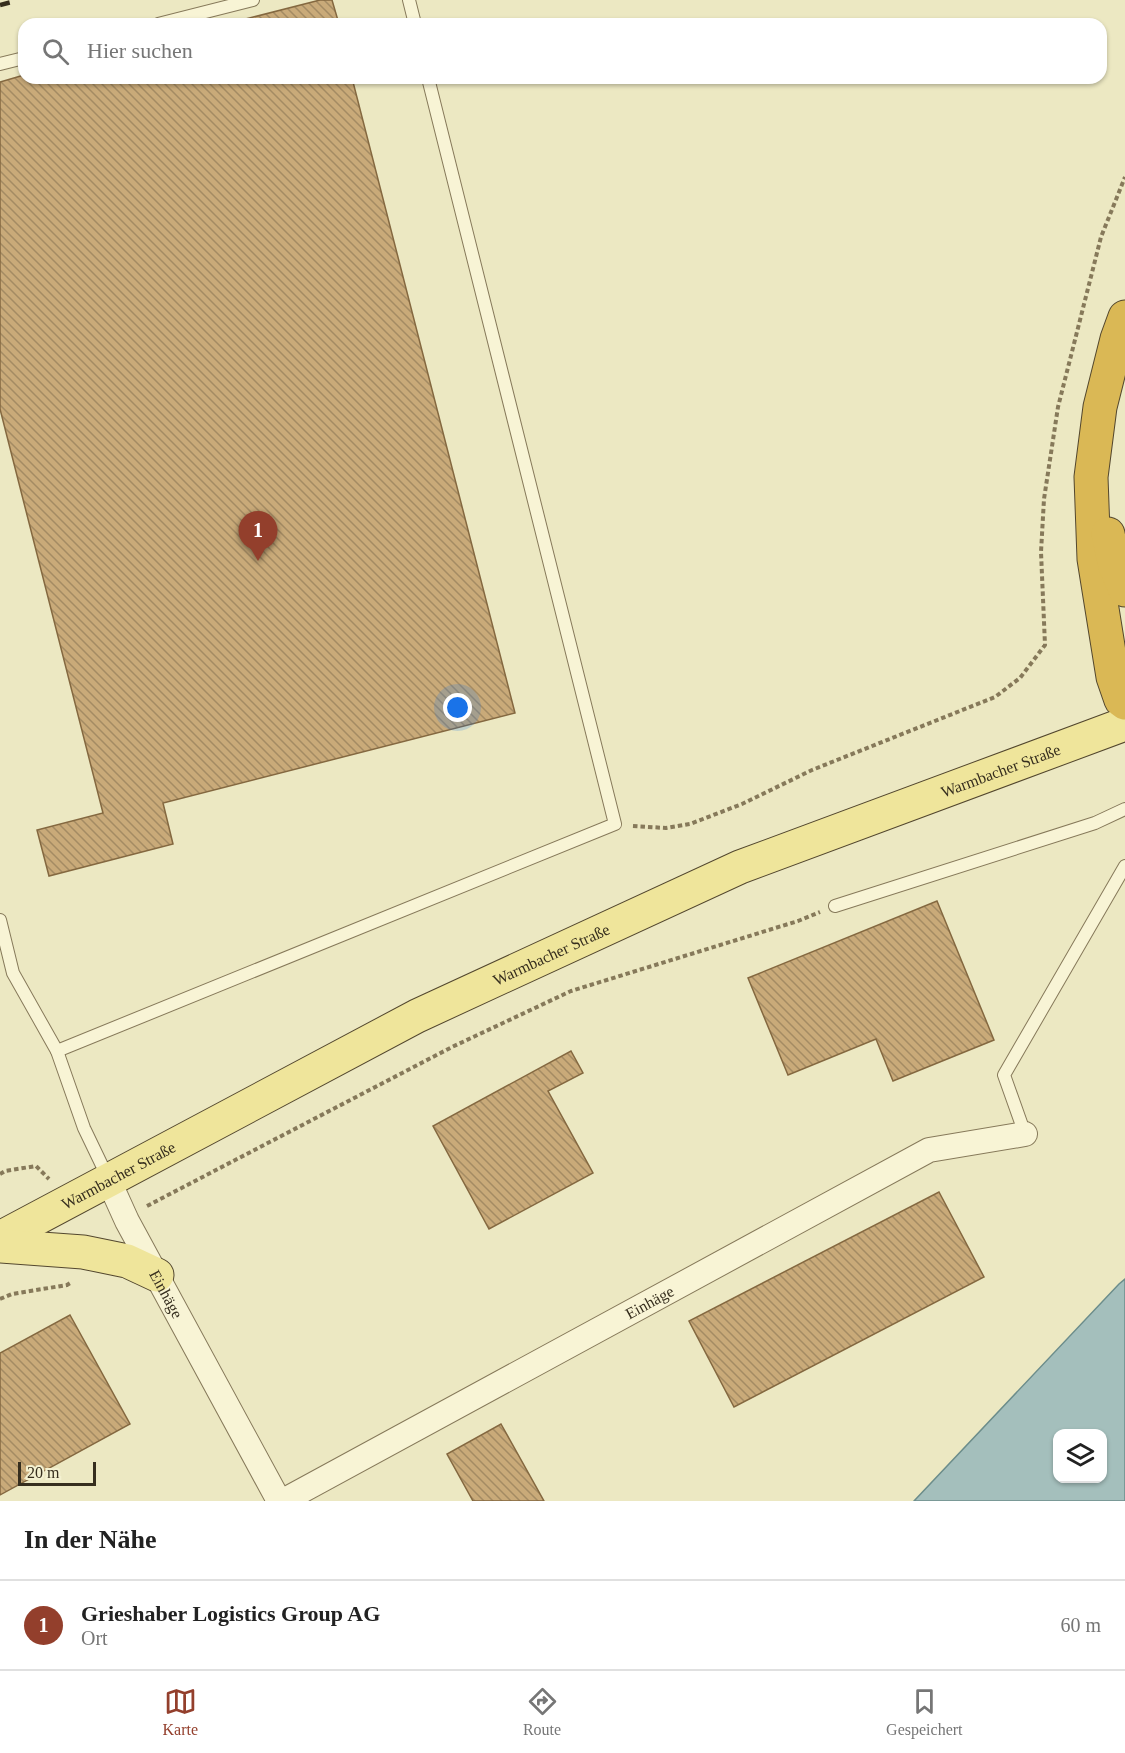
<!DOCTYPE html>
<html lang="de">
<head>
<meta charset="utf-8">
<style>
	body { margin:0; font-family:"Times New Roman",serif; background:#f2f2f2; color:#222 }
	.controls { position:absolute; right:18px; bottom:18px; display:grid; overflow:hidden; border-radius:12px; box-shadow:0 2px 4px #0004 }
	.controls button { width:54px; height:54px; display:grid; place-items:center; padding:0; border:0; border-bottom:2px solid #e0e0e0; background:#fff; color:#222; font:30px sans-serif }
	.scale { position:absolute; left:18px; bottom:15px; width:78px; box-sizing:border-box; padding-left:6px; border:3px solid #362e1e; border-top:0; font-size:16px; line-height:21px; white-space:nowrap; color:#362e1e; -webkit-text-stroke:4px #f4f1d1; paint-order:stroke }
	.you { position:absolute; left:458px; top:708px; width:21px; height:21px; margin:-15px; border:4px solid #fff; border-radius:50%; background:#1a73e8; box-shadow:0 0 0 9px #1a73e833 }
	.badge { display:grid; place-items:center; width:39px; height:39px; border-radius:50%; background:#933f2c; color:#fff; font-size:20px; font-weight:700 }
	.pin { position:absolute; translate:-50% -50px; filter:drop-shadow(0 2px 3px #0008) }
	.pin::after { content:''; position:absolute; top:32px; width:21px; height:18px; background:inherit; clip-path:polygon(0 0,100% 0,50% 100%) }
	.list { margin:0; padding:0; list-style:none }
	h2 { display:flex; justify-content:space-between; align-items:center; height:78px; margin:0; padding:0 24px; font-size:26px }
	h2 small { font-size:20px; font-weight:400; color:#767676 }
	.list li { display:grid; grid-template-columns:39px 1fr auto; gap:18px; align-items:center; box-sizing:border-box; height:90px; padding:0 24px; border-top:2px solid #e0e0e0 }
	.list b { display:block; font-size:22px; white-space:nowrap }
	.list p { margin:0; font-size:20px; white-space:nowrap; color:#767676 }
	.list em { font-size:20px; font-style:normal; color:#767676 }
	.icon { flex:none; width:33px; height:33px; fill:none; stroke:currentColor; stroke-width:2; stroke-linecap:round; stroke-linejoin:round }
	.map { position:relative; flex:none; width:1125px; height:1501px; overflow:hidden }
	.search { position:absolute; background:#fff; box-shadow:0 2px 4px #0004; left:18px; right:18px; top:18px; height:66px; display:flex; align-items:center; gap:15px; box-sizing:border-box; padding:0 21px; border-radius:18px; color:#767676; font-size:22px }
	.sheet { height:168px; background:#fff }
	nav { display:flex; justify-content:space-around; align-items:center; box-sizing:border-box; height:84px; border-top:2px solid #e0e0e0; background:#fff; font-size:16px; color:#767676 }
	nav a { display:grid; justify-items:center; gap:3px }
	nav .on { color:#933f2c }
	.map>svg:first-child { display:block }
</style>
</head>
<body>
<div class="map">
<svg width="1125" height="1501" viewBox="0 0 1125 1501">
	<defs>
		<pattern id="building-back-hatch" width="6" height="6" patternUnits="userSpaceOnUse" patternTransform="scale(1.5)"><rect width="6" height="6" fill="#c9aa79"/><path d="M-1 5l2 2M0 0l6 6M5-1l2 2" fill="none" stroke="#a48b63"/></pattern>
	</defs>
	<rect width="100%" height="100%" fill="#ece8c2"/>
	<path fill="#a4bfbc" stroke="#6c8d8b" stroke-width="1.5" fill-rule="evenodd" d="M1125,1279V1501H914L1119,1284ZM1058,1434H1102V1478H1058Z"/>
	<g fill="url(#building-back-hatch)" stroke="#846840" stroke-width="1.5">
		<path d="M320,0H332L339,24H226Z"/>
		<path d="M24,75V78H352L515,713L163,803L173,844L49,876L37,830L103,813L0,409V82Z"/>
		<path d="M937,901L994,1040L893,1081L876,1039L788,1075L748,978Z"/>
		<path d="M571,1051L583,1073L548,1091L593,1173L489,1229L433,1126Z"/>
		<path d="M939,1192L984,1277L734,1407L689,1321Z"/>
		<path d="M70,1315L130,1424L0,1495V1353Z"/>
		<path d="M501,1424L544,1501H473L447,1454Z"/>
	</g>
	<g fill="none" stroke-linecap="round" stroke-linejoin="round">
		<defs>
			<g id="lane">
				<path d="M409,0L415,24"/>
				<path d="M158,24L253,0"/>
				<path d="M0,64L24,58"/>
				<path d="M835,906L1095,823L1125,809"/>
				<path d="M0,920L13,973L57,1051L84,1128L108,1178"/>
				<path d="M57,1051L615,824L428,78"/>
				<path d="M1025,1134L1004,1075L1125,866"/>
			</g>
			<g id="street">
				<path id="s1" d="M108,1179L127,1221L279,1501"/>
				<path id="s2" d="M283,1501L929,1150L1025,1134"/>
			</g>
			<g id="primary">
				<path id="s3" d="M0,1238L417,1016L740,867L1125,724"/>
				<path d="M0,1246L83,1252L127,1261L157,1275"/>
			</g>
			<g id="highway">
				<path d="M1125,317L1117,339L1100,407L1091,477L1094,559L1113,677L1121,700L1125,703"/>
				<path d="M1108,534L1115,566L1125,590"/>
			</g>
		</defs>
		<use href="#lane" stroke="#86795a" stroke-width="14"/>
		<use href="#street" stroke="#86795a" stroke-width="26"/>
		<use href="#primary" stroke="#53472e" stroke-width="35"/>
		<use href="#highway" stroke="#53472e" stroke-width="35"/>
		<g stroke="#86795a" stroke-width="4" stroke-dasharray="4.5 3" stroke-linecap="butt">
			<path d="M633,826L666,828L690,824L742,804L812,770L995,697L1020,678L1045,645L1041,552L1044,499L1058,407L1101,237L1125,177"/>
			<path d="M0,1174L5,1171L36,1166L49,1179"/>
			<path d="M147,1206L452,1047L571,991L798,921L820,912"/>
			<path d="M0,1299L12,1294L67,1285L72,1282"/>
		</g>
		<use href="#lane" stroke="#f8f4d5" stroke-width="12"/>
		<use href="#street" stroke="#f8f4d5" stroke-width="24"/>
		<use href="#primary" stroke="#efe59b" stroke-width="33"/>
		<use href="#highway" stroke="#dab855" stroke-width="33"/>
		<path stroke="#362e1e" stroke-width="4.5" stroke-dasharray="10 10" stroke-linecap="butt" d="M0,5L19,0"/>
	</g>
	<g text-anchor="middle" stroke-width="5" stroke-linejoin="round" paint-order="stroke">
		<g font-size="16" fill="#362e1e" stroke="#f4f1d1">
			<text dy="6" stroke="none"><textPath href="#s3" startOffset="1106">Warmbacher Straße</textPath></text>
			<text dy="6" stroke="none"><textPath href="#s3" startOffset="620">Warmbacher Straße</textPath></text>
			<text dy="6" stroke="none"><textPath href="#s3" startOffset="134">Warmbacher Straße</textPath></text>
			<text dy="6" stroke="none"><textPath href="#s1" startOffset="129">Einhäge</textPath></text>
			<text dy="6" stroke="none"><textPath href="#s2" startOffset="417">Einhäge</textPath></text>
		</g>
	</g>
</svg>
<div class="controls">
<button><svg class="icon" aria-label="layers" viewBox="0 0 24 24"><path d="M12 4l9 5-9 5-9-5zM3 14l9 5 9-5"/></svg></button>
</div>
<div class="scale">20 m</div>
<div class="you"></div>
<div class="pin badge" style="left:258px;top:561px">1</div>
<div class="search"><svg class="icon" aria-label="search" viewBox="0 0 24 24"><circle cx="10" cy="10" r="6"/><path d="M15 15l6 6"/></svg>Hier suchen</div>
</div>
<section class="sheet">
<h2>In der Nähe<small></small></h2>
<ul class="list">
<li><span class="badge">1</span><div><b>Grieshaber Logistics Group AG</b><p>Ort</p></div><em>60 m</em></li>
</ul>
</section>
<nav>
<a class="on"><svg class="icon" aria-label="map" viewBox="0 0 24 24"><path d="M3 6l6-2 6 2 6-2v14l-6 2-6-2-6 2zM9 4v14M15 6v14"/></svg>Karte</a>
<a><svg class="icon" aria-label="directions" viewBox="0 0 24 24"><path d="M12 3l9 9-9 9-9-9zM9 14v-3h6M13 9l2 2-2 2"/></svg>Route</a>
<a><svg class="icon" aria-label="saved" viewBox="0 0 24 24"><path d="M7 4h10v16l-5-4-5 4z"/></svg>Gespeichert</a>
</nav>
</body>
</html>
